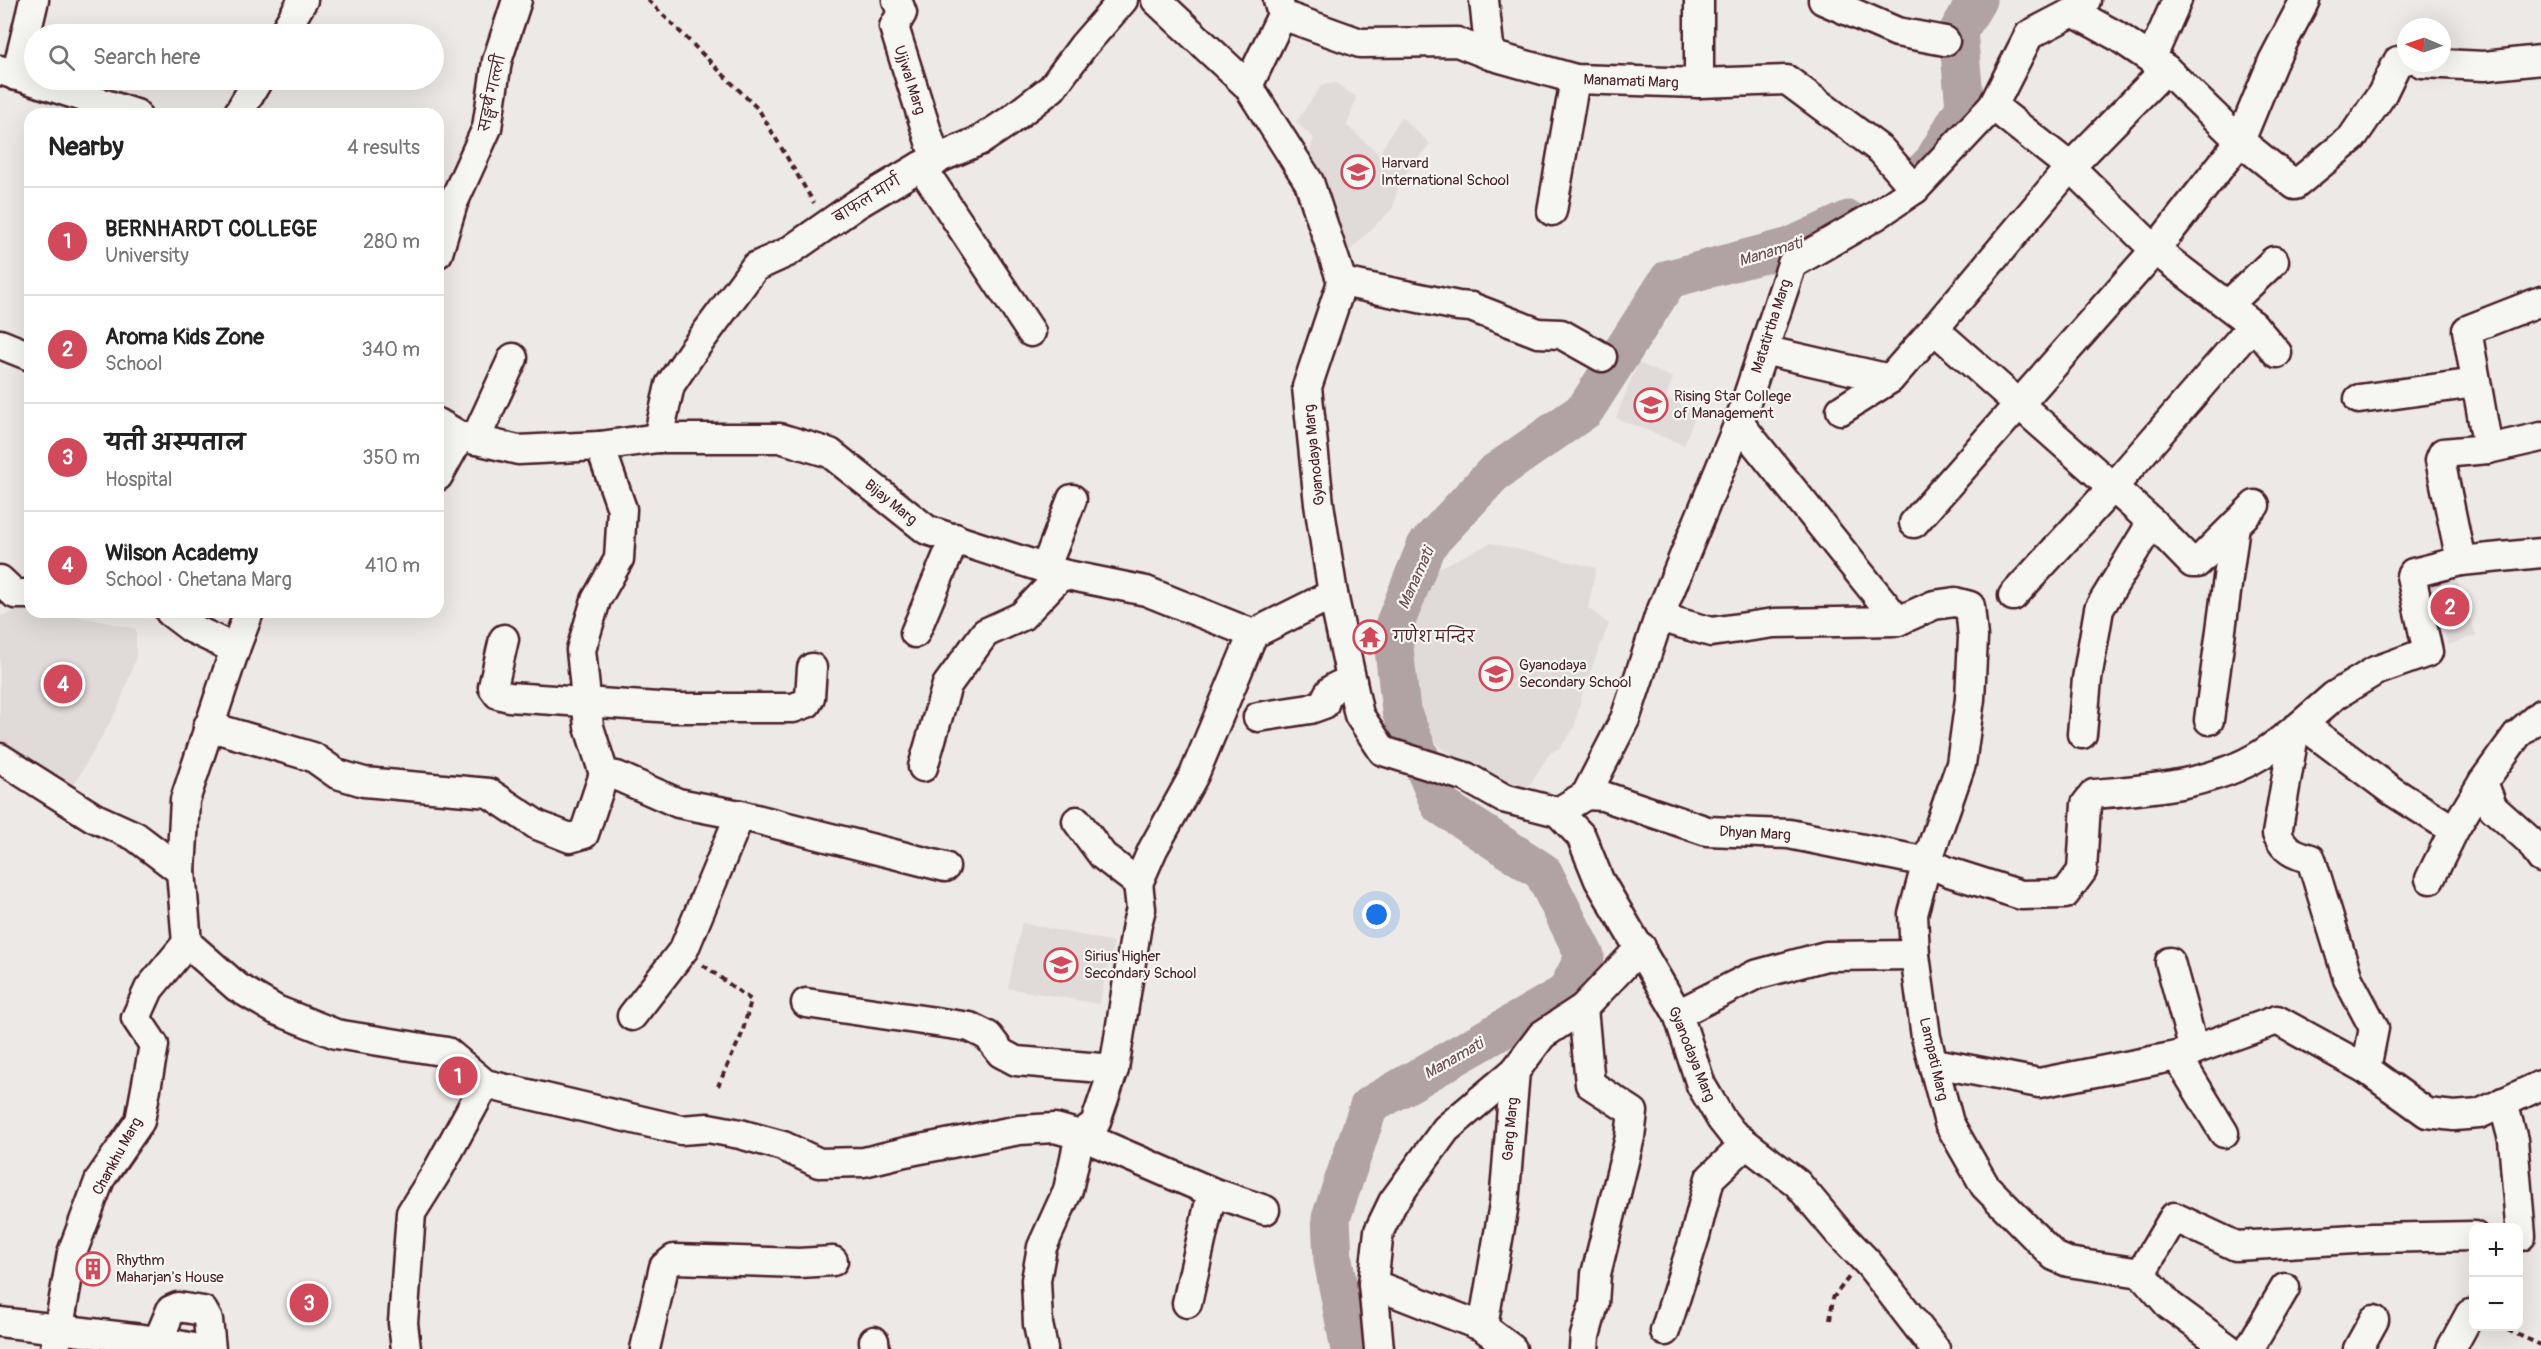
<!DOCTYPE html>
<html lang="en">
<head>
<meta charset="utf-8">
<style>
	body { margin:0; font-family:Pangolin,"Playpen Sans Deva",sans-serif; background:#f6f6f6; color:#222 }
	.controls { position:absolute; right:18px; bottom:18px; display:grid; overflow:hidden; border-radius:12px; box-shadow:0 6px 24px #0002 }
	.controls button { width:54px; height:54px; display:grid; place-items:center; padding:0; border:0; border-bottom:2px solid #e0e0e0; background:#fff; color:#222; font:30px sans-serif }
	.compass { position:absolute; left:2397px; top:18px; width:54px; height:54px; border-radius:50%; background:#fff; box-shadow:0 6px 24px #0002; rotate:272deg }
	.you { position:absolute; left:1377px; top:915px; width:21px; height:21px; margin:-15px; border:4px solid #fff; border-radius:50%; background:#1a73e8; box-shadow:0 0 0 9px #1a73e833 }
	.badge { display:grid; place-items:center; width:39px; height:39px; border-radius:50%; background:#d1495b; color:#fff; font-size:20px; font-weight:700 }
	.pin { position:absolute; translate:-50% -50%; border:3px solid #fff; box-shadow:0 2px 6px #0006 }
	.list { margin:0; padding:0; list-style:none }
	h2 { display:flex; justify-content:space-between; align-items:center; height:78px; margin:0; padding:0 24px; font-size:26px }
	h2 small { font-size:20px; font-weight:400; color:#767676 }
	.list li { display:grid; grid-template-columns:39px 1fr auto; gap:18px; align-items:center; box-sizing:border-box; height:108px; padding:0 24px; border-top:2px solid #e0e0e0 }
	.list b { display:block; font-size:22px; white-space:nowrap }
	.list p { margin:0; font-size:20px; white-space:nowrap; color:#767676 }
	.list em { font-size:20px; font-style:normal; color:#767676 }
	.icon { flex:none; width:33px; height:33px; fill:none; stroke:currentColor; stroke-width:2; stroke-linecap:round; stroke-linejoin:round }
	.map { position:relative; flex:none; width:2541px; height:1349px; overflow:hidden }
	.search { position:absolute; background:#fff; box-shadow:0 6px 24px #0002; left:24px; top:24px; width:420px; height:66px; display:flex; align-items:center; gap:15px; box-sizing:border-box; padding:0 21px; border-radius:33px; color:#767676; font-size:22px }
	.panel { position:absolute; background:#fff; box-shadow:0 6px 24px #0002; left:24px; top:108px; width:420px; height:510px; border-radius:18px }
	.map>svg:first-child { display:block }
</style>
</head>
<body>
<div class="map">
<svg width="2541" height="1349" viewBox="0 0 2541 1349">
	<rect width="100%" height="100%" fill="#ece9e6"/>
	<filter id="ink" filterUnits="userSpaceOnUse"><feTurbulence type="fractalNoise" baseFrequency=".0167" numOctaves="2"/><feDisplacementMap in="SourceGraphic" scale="12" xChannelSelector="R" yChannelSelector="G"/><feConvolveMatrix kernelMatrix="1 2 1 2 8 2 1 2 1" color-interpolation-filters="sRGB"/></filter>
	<g filter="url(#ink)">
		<g fill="#e0dad8">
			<path d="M1336,83L1356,97L1347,126L1379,154L1401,117L1430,144L1399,181L1393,208L1342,258L1306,162L1314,138L1296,122L1322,85Z"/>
			<path d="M1638,363L1673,378L1665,398L1697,411L1684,445L1616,418Z"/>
			<path d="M1491,543L1596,568L1588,608L1609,624L1583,690L1574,728L1560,748L1550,753L1523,794L1467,766L1441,747L1416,722L1401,662V629L1416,579Z"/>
			<path d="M2453,569L2476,635L2448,645L2425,579Z"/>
			<path d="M30,608V612H59L136,629V658L117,710L68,795L0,761V616Z"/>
			<path d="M1022,923L1114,942L1099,1004L1008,988Z"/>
		</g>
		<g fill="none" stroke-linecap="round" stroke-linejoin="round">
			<g stroke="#b1a2a3" stroke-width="39">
				<path d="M1923,172L1933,162L1965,107L1958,32L1977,0"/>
				<path d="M1350,1349L1333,1260L1331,1218L1369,1106L1566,993L1585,956L1543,872L1440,805L1401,711L1392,631L1426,546L1493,474L1585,410L1669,279L1790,247L1849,220"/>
			</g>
			<defs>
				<g id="minor">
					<path d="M897,0L902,13L894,27L936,161"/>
					<path d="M1156,0L1248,86"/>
					<path d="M1278,0L1282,15L1248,86L1309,182L1342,282L1307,387L1319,504L1333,594L1359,715L1383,751L1466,777L1503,798L1558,812L1581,836L1599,880L1678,1014L1701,1085L1721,1119L1732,1133L1797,1183L1838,1232L1869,1264L1935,1349"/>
					<path d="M1484,0L1490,55"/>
					<path d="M1823,0L1897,32L1945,41"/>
					<path d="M2073,12L2117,36L2166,69L2240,141L2295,185L2352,138L2382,94L2398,61L2406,60"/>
					<path d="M1282,15L1360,43L1457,42L1490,55L1575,79L1699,83L1787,80L1881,150L1915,189"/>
					<path d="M283,34L303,0"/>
					<path d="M2151,59L2177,0"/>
					<path d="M2422,63L2484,66L2541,60"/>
					<path d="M0,70L136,114"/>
					<path d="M16,76L34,0"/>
					<path d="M1699,83V0"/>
					<path d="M1993,106L2070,167L2155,250L2253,325L2277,353"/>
					<path d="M238,114L258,80"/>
					<path d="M921,166L1031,332"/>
					<path d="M1552,211L1575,79"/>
					<path d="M438,253L453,203L487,128L497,61L517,0"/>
					<path d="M1342,282L1458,306L1471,307L1538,333L1561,334L1602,357"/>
					<path d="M2229,304L2274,261"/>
					<path d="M1934,329L2152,522L2192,563H2197L2255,505"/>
					<path d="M0,344L30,356"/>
					<path d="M1763,350L1890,379"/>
					<path d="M2359,399L2476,383"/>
					<path d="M1841,410L1890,379L1934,329L2070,167L2166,69"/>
					<path d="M438,423L460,436L518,450L600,446L658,438H780L830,453L927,530L1062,574L1146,591L1253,634L1333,594"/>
					<path d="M1739,423L1898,621"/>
					<path d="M658,438L670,385L692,352L755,267L788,252L857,204L921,166L981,140L1008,122L1052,88L1083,46L1123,0"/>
					<path d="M475,440L513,358"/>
					<path d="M2488,449L2467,330L2541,301"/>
					<path d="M438,476L460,436"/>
					<path d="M1914,523L2155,250L2240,141L2273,61L2305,0"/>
					<path d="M2461,561L2541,553"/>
					<path d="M1045,569L1072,499"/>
					<path d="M0,580L15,594H30"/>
					<path d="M2013,596L2112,488L2253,325"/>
					<path d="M170,612L191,628L235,649L249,612"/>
					<path d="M1659,617L1711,632L1774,623L1898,621L1934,605L1955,602L1970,606L1973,637L1970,699L1961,764L1927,862L1913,914L1915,955L1926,1037L1949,1123L1985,1186L2054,1256L2068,1262L2141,1273L2169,1305L2229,1349"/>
					<path d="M915,633L955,538"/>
					<path d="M504,639L493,687L498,694L509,697L673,708H793L807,703L810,697L812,668"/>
					<path d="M235,649L185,800L181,871L187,943L237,987L276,1010L336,1034L447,1052L485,1084L681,1130L708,1128L740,1134L783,1146L819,1163L864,1162L905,1152L1019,1130L1055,1128L1080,1135L1212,1192L1265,1210"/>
					<path d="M2541,714L2517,735L2483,782L2493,808L2530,841L2541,858"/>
					<path d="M1258,717L1310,709L1324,704C1329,687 1336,686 1352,681"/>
					<path d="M2209,720L2235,525"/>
					<path d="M208,726L313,757L337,774L364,782L489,793L537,825L570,838L584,834L604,774L589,727L581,650L596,600L619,559L622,509L600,446"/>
					<path d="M2295,729L2277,834C2285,851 2294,854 2311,859L2348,979L2374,1028L2366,1069"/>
					<path d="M2082,734L2087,679L2099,609L2152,522"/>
					<path d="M0,758L93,817L135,836L181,871"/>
					<path d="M923,767L947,685L985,633L1022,616L1062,574"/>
					<path d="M604,774L617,776L678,803L740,815L945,867"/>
					<path d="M1586,795L1603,796L1707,831L1789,834L1927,862L1949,872L2021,895L2065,894L2082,871L2086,804L2094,794C2151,789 2212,785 2262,754C2276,745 2289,734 2302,724"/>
					<path d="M1558,812L1586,795L1625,719L1659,617L1739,423L1792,264L1877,215L1915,189L1993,106L2029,35L2073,12L2086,0"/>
					<path d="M1077,821L1103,856L1138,883L1153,849L1194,775L1253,634"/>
					<path d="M2454,830L2483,782"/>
					<path d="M2430,879L2454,830L2392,791L2302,724L2334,696L2375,671L2428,652L2411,576L2413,573L2461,561L2440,460L2443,453L2488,449L2541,437"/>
					<path d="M2170,962L2194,1050"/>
					<path d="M806,1003L970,1027L988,1036L1001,1053L1016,1061L1114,1069"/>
					<path d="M1583,1008L1590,1084L1633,1112L1630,1137L1596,1274L1594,1304L1585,1336L1584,1349"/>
					<path d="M1678,1014L1755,975L1826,956L1915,955"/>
					<path d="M632,1016L684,949L740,815"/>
					<path d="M2177,1056L2224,1133"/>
					<path d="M1935,1063L2039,1083L2177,1056L2277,1020L2366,1069L2427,1113L2454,1116L2479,1114L2541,1085"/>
					<path d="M2503,1102L2513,1140L2521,1236H2518"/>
					<path d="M2141,1273L2174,1217L2236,1246L2371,1238L2474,1236"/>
					<path d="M1373,1284L1483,1327"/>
					<path d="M1187,1303L1212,1192"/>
					<path d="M0,1322L158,1341L198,1349"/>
					<path d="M1665,1331L1695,1236L1710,1178L1746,1144"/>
					<path d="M158,1341L171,1310L178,1307L203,1311L208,1320L211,1349"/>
					<path d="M874,1341L875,1349"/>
					<path d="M55,1349L72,1253L100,1179L140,1121L154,1045L136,1018L149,989L187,943"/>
					<path d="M406,1349L403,1323L411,1213L438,1170L485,1084"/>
					<path d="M645,1349L664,1267L674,1259L799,1263L833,1261"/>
					<path d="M1043,1349L1038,1324L1036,1280L1042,1247L1068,1190L1080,1135L1095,1124L1114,1069L1137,924L1141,909L1138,883"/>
					<path d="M1379,1349L1373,1284L1379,1231L1393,1202L1446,1129L1515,1071"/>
					<path d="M1512,1349L1483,1327L1504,1204L1515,1071L1542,1035L1583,1008L1641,947"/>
					<path d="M2249,1349L2285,1288"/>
					<path d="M2358,1349L2374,1320"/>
					<path d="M2451,1349L2470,1314"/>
				</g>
			</defs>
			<use href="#minor" stroke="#4a1f2b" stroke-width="33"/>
			<g stroke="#4a1f2b" stroke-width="4" stroke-dasharray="6 4.5" stroke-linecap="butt">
				<path d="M648,0L759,110L814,203"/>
				<path d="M703,965L751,1000L742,1034L718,1086"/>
				<path d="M1830,1320L1833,1298L1849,1277"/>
				<path d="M2498,1326L2541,1345"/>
			</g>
			<use href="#minor" stroke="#f6f6f2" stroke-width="28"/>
		</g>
	</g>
	<defs>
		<symbol id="school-ring" viewBox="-11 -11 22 22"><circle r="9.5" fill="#f6f6f2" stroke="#d1495b" stroke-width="1.5"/><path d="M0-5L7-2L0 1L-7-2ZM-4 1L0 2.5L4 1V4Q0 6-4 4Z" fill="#d1495b"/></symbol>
		<symbol id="university-ring" viewBox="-11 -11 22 22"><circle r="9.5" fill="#f6f6f2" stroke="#d1495b" stroke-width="1.5"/><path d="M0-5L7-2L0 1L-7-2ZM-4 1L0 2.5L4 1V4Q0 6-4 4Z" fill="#d1495b"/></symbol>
		<symbol id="temple-ring" viewBox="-11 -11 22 22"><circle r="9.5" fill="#f6f6f2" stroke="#d1495b" stroke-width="1.5"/><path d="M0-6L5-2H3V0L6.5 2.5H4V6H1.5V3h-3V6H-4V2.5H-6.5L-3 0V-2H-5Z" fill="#d1495b"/></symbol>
		<symbol id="building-ring" viewBox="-11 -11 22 22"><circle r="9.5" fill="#f6f6f2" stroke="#d1495b" stroke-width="1.5"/><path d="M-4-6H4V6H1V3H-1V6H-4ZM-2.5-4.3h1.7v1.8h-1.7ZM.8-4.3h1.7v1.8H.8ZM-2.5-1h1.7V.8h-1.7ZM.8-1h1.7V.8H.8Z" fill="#d1495b"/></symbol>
	</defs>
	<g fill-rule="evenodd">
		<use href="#school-ring" x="1339" y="153" width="38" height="38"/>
		<use href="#university-ring" x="1632" y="386" width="38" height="38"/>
		<use href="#temple-ring" x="1351" y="618" width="38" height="38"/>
		<use href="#school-ring" x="1477" y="655" width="38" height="38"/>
		<use href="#school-ring" x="1042" y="946" width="38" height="38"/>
		<use href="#building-ring" x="74" y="1250" width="38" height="38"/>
	</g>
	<g text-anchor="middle" stroke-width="4.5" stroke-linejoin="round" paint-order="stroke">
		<g font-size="15" fill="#4a1f2b" stroke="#f6f6f2">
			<text transform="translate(910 80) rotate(72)" y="5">Ujjwal Marg</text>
			<text transform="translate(1631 81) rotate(2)" y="5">Manamati Marg</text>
			<text transform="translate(492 93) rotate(-78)" y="5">सङ्घर्ष गल्ली</text>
			<text transform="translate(867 199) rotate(-32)" y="5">बाफल मार्ग</text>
			<text transform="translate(1771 326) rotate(-72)" y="5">Matatirtha Marg</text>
			<text transform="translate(1314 455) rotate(-96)" y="5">Gyanodaya Marg</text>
			<text transform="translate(891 502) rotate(39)" y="5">Bijay Marg</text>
			<text transform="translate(1755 833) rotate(3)" y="5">Dhyan Marg</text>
			<text transform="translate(1692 1054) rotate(68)" y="5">Gyanodaya Marg</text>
			<text transform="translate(1934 1059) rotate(77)" y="5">Lampati Marg</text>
			<text transform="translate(1510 1129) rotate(-85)" y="5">Garg Marg</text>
			<text transform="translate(117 1156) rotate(-61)" y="5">Chankhu Marg</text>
		</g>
		<g font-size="15" fill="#4a1f2b" stroke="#f6f6f2" text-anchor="start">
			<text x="1381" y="168">Harvard<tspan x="1381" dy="17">International School</tspan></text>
			<text x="1674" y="401">Rising Star College<tspan x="1674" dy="17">of Management</tspan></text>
			<text x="1393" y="642">गणेश मन्दिर</text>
			<text x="1519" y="670">Gyanodaya<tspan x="1519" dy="17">Secondary School</tspan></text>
			<text x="1084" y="961">Sirius Higher<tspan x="1084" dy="17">Secondary School</tspan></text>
			<text x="116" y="1265">Rhythm<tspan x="116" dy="17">Maharjan's House</tspan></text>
		</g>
		<g font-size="16" font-style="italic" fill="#6e4d55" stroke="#f6f6f2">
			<text transform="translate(1770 251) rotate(-17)" y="6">Manamati</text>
			<text transform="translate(1415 578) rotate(-66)" y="6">Manamati</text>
			<text transform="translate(1453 1058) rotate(-30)" y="6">Manamati</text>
		</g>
	</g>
</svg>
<div class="controls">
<button>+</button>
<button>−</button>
</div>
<svg class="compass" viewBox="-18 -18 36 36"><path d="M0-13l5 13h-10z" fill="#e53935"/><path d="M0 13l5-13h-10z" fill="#767676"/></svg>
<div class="you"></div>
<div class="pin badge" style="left:458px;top:1076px">1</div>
<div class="pin badge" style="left:2450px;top:607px">2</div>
<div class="pin badge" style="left:309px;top:1303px">3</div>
<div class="pin badge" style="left:63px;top:684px">4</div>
<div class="search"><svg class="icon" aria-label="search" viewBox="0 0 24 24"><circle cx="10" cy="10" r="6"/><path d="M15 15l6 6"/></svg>Search here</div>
<section class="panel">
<h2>Nearby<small>4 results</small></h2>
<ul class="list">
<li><span class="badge">1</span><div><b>BERNHARDT COLLEGE</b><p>University</p></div><em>280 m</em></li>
<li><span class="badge">2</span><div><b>Aroma Kids Zone</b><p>School</p></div><em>340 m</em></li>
<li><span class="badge">3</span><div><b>यती अस्पताल</b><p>Hospital</p></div><em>350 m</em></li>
<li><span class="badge">4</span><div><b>Wilson Academy</b><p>School · Chetana Marg</p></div><em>410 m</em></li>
</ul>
</section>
</div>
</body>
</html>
